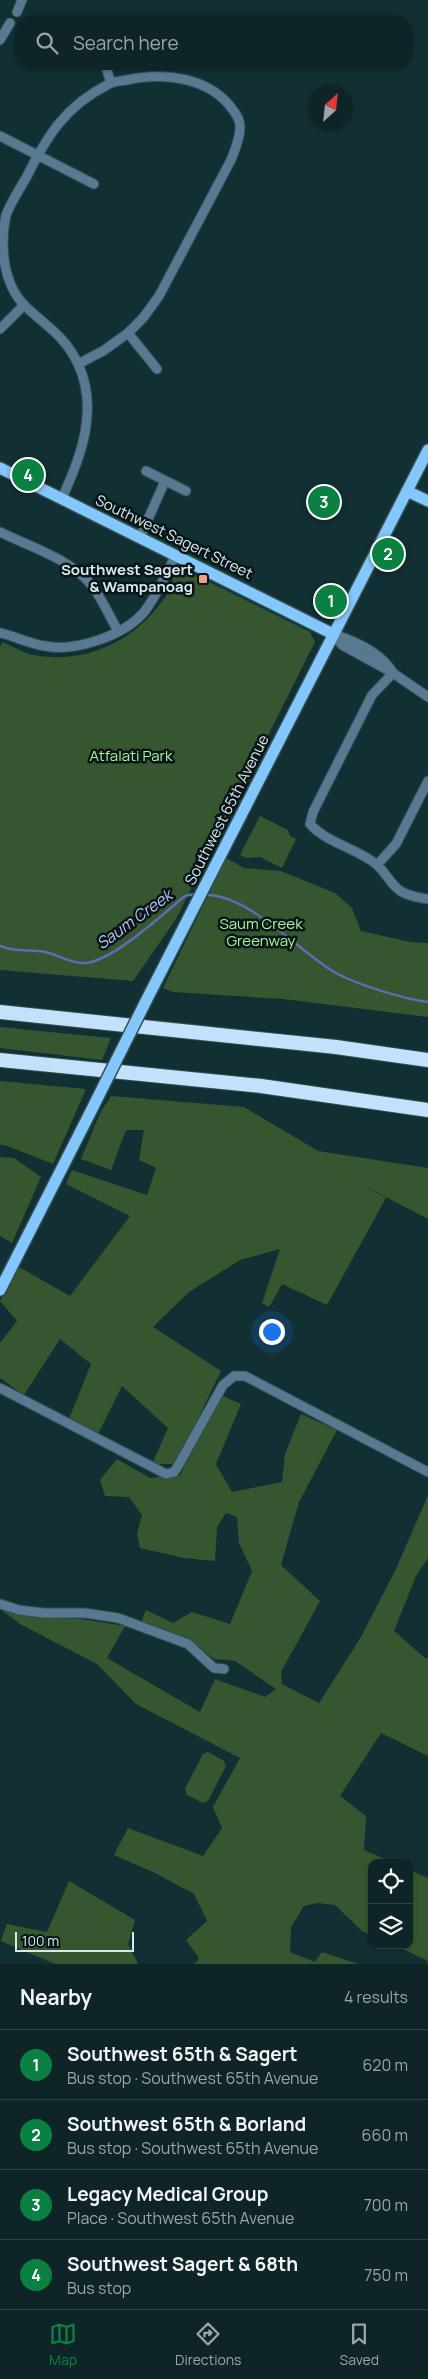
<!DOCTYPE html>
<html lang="en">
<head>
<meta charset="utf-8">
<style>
	body { margin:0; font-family:Manrope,sans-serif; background:#1c3033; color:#f1f3f6 }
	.controls { position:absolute; right:15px; bottom:15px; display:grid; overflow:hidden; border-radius:10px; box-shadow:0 1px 4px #0004 }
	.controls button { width:45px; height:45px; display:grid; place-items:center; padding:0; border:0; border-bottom:1px solid #2e4144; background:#0e2427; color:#f1f3f6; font:25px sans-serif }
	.compass { position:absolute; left:308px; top:85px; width:45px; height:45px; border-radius:50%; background:#0e2427; box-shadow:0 1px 4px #0004; rotate:27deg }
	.scale { position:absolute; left:15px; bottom:12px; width:119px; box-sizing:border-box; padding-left:5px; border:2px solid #d8e9ec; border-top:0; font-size:14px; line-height:18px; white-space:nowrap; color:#d8e9ec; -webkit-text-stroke:4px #091518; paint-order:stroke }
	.you { position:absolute; left:271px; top:1331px; width:18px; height:18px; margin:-12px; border:4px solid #fff; border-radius:50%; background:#1a73e8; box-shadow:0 0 0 8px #1a73e833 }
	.badge { display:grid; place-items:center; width:32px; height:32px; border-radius:50%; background:#0b8043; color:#fff; font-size:16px; font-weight:700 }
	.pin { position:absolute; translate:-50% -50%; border:2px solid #fff; box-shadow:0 1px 5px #0006 }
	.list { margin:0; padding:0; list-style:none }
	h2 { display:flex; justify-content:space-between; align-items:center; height:65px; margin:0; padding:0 20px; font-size:21px }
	h2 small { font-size:16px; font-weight:400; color:#9ba4a7 }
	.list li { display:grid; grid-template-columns:32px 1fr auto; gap:15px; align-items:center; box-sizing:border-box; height:70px; padding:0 20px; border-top:1px solid #2e4144 }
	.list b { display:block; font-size:19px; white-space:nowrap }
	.list p { margin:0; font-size:16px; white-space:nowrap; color:#9ba4a7 }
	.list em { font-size:16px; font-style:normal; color:#9ba4a7 }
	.icon { flex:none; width:28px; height:28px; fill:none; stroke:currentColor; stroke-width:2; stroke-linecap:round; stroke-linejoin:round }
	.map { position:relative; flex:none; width:428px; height:1964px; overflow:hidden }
	.search { position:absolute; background:#0e2427; box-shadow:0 1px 4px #0004; left:15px; right:15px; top:15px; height:55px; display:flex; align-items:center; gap:12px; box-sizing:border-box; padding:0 18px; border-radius:20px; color:#9ba4a7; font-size:19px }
	.sheet { height:345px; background:#0e2427 }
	nav { display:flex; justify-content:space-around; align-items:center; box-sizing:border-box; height:70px; border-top:1px solid #2e4144; background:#0e2427; font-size:14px; color:#9ba4a7 }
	nav a { display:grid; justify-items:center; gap:2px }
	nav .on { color:#0b8043 }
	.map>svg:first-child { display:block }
</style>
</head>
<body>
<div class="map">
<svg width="428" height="1964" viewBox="0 0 428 1964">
	<rect width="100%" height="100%" fill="#123034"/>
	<g fill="#35562f">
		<path d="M178,569H183L310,632L315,642L176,919L133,981L0,970V647L2,642C13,646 22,653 34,655C80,664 127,645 156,609C162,602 168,594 171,586C173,580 173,574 178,569Z"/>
		<path d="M260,816L288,830L290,836L296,839L282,868L260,857L247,858L240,855Z"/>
		<path d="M226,858L244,868L281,871L335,893L352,908L361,931L410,942L428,943V1017L283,999L173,992L163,988Z"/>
		<path d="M0,1027L111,1038L102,1060L0,1048Z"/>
		<path d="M0,1081L86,1089L53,1164L5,1145H0Z"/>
		<path d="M111,1096L244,1107L318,1151L428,1168V1219L355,1181L386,1198L327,1305L282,1284L269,1307L262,1303L280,1249L240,1260L189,1292L153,1327L221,1371L176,1464H152L168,1428L122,1386L98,1434L69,1419L91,1364L60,1339L24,1395L0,1378V1343L17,1321L0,1301L19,1267L70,1296L130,1216L66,1184L72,1170L147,1195L156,1168L139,1160L144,1130H126L111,1170L81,1159L100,1113Z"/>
		<path d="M0,1157L14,1158L41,1177L12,1243L0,1236Z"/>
		<path d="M221,1395L241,1404L216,1464L232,1492L282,1482L285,1454L301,1414L337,1430L299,1502L281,1565L320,1601L281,1672L282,1684L319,1703L361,1637L396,1569L428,1495V1558L416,1576L394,1631L426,1659L428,1656V1756L381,1733L340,1796L366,1816L364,1850L394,1863H372V1935L362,1931L335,1905L317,1903L304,1906L291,1927L290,1952L315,1962L322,1952L358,1964H195L199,1958L186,1940L207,1921L194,1894L155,1873L114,1855L128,1828L203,1856L222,1828L213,1807L240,1758L136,1704L97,1664L20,1624L0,1609L38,1617L81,1619L125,1626L107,1658L200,1712L215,1679L265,1697L276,1689L235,1661L214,1659L192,1642L141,1622L146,1610L173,1623L192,1612L230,1624L252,1571L239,1543L237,1517L226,1513L217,1527L215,1561L184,1558L140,1548L137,1533L142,1515L129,1497L105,1496L100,1480L117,1459L150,1478L180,1475Z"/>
		<path d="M208,1752L224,1761L226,1766L208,1801L203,1803L187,1795L185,1789L203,1754Z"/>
		<path d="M409,1870L428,1878V1964L426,1960L394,1945H409Z"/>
		<path d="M69,1881L135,1920L128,1944L138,1964H55L1,1941L7,1924L47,1932Z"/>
	</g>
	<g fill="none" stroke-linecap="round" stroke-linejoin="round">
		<g stroke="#626ab6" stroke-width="2.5">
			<path d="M209,895C253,898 299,952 336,973C358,985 404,999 428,1002"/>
			<path d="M0,946C16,953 29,949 45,952C59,955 71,964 86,963C114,960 163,914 185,896L194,894"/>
		</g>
		<defs>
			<g id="minor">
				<path d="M17,12L22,0"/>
				<path d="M0,40L10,23"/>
				<path d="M105,64L111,83"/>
				<path d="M0,136L94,184"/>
				<path d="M0,329L24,305"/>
				<path d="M128,333L157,369"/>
				<path d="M146,471L186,491"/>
				<path d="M62,498C81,457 99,409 78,364C66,337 45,325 25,306C2,283 0,244 6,215C11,202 19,190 26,178C47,136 65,106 109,84C114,81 121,81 127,80C164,72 210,77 233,110C237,115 240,122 240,127C240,139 235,150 231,160L159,296L143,318L128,333L103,351L78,364"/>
				<path d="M0,532C30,547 72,559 93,587C103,601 110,617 118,631"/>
				<path d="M140,537L165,481"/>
				<path d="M0,633C15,636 29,644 45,646C74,652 124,636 144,612C157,596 166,573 176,555"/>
				<path d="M333,634L342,645L393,673L428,697"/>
				<path d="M333,634C355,641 382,653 393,673"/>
				<path d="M393,673L372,695L313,812L310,824C327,843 356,848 376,864C386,872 390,885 402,892C410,896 419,898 428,899"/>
				<path d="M377,865L396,844L428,781"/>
				<path d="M0,1388L166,1474L174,1472L178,1466L223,1385L234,1376H245L428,1472"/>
				<path d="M0,1604L19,1610L44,1613H85L118,1618L188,1644L214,1668L224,1669"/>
			</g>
			<g id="major">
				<path d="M0,468L333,634"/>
				<path d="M407,491L428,501"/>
				<path d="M146,1001L428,450"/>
				<path d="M0,1290L90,1113"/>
			</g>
			<g id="highway">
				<path d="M0,1012L336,1047L428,1060"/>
				<path d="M0,1060L261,1086L428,1110"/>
			</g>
		</defs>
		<use href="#minor" stroke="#324e51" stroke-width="11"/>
		<use href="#major" stroke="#324e51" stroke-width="14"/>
		<use href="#highway" stroke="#324e51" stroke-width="16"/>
		<use href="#minor" stroke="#597992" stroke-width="9"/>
		<use href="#major" stroke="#84c7fc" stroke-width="11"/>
		<use href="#highway" stroke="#c3e1fb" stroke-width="14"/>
		<defs>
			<path id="major-bridge" d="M90,1113L146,1001"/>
		</defs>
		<use href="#major-bridge" stroke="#324e51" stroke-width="14" stroke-linecap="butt"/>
		<use href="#major-bridge" stroke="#84c7fc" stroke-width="11"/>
	</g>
	<rect fill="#f39f85" stroke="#091518" stroke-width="2" x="198" y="574" width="10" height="10" rx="2.5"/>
	<g text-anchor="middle" stroke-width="5" stroke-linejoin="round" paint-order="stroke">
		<g font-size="15" fill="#d8e9ec" stroke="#091518">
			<text transform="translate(174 537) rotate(26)" y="5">Southwest Sagert Street</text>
			<text transform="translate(227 810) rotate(-63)" y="5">Southwest 65th Avenue</text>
		</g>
		<g font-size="15" font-weight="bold" fill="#d8e9ec" stroke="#091518" text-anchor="end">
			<text x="193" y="575">Southwest Sagert<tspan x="193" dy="17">&amp; Wampanoag</tspan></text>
		</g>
		<g font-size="15" fill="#a6f696" stroke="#091518">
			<text x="131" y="761">Atfalati Park</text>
			<text x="261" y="929">Saum Creek<tspan x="261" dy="17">Greenway</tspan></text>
		</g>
		<g font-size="16" font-style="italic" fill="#bdc4ee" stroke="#091518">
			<text transform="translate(134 919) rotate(-36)" y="6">Saum Creek</text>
		</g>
	</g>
</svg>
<div class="controls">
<button><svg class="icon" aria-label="locate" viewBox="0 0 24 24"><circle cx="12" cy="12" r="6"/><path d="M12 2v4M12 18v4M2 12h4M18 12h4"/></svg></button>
<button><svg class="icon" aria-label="layers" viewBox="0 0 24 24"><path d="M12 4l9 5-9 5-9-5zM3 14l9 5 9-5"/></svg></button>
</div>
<svg class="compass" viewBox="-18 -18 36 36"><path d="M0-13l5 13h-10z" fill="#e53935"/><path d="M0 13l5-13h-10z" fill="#9ba4a7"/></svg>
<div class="scale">100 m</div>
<div class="you"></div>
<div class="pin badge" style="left:331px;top:601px">1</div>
<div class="pin badge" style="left:388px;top:554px">2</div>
<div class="pin badge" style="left:324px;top:502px">3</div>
<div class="pin badge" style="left:28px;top:475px">4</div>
<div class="search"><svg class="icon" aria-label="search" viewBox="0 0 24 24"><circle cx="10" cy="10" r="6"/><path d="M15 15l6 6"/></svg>Search here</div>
</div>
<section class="sheet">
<h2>Nearby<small>4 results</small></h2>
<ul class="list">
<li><span class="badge">1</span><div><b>Southwest 65th &amp; Sagert</b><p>Bus stop · Southwest 65th Avenue</p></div><em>620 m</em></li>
<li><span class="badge">2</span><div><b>Southwest 65th &amp; Borland</b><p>Bus stop · Southwest 65th Avenue</p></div><em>660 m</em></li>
<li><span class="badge">3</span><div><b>Legacy Medical Group</b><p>Place · Southwest 65th Avenue</p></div><em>700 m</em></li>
<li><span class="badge">4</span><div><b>Southwest Sagert &amp; 68th</b><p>Bus stop</p></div><em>750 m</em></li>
</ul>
</section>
<nav>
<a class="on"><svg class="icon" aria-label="map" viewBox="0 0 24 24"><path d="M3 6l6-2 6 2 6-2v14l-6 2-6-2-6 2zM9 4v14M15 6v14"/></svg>Map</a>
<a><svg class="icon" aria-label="directions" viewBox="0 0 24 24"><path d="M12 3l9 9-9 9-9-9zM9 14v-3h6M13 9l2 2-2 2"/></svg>Directions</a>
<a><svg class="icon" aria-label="saved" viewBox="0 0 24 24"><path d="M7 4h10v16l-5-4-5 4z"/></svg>Saved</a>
</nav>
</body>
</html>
